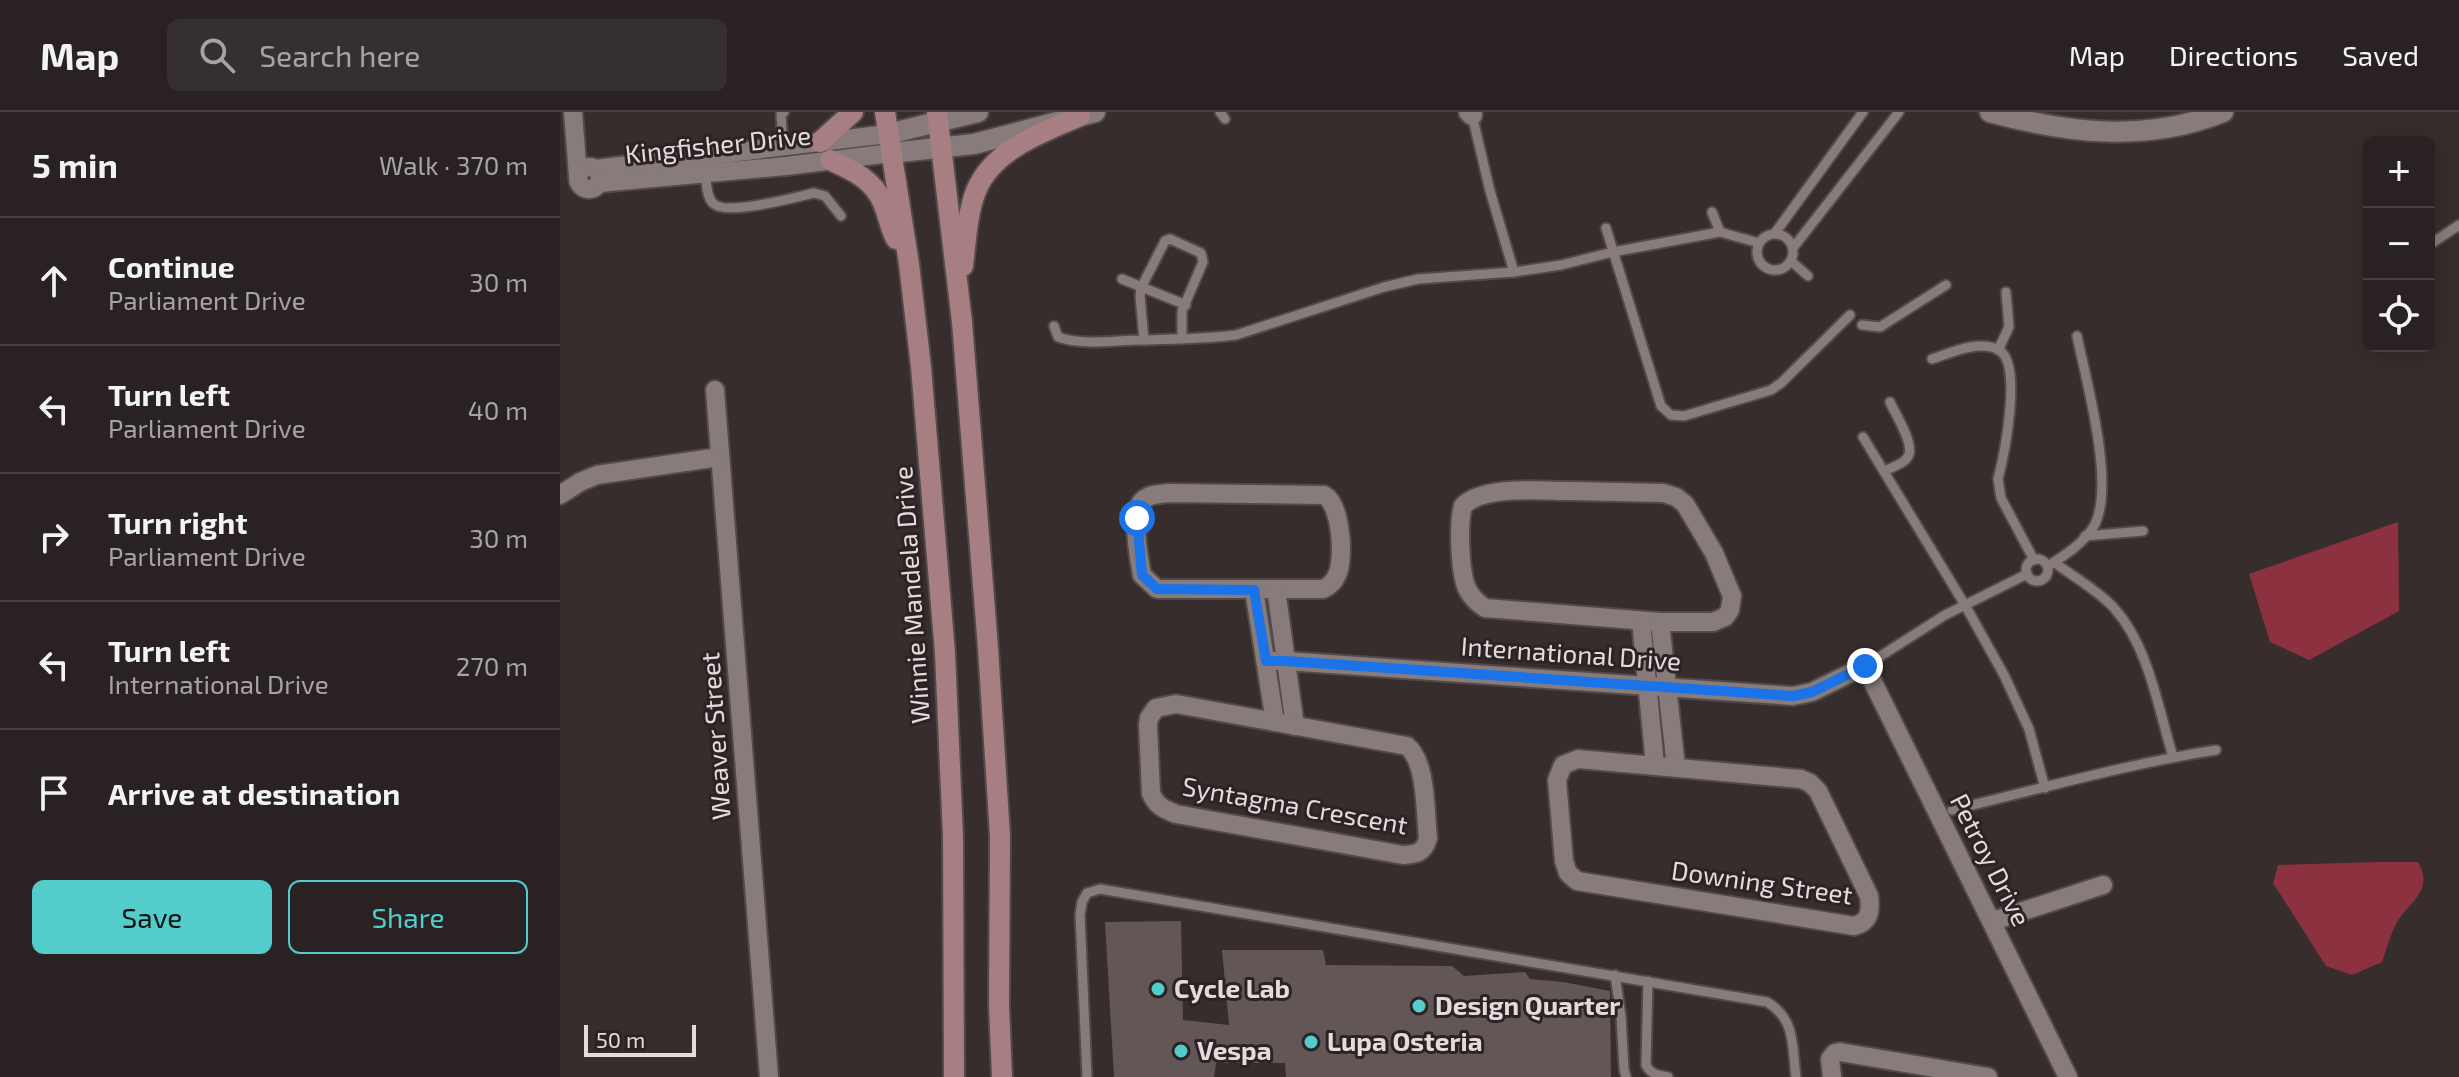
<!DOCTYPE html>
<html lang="en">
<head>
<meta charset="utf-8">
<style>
	body { margin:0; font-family:"Exo 2",sans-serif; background:#362f2f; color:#f1f3f6 }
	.controls { position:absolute; right:24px; top:24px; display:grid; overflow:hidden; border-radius:12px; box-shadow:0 4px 20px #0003 }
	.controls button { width:72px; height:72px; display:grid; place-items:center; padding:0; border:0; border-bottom:2px solid #463f40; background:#2a2222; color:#f1f3f6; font:40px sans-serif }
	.scale { position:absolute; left:24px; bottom:20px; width:112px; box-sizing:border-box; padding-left:8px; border:4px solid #e3dcdc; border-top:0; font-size:22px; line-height:28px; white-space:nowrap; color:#e3dcdc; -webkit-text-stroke:6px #2d2324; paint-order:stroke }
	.stop { position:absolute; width:24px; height:24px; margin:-18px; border:6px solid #1a73e8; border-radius:50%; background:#fff }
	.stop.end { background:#1a73e8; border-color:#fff; box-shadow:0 2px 8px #0008 }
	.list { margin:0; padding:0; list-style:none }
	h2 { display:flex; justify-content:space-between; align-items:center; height:104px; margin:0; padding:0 32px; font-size:34px }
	h2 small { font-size:26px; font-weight:400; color:#a5a4a5 }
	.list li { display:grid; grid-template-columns:52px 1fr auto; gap:24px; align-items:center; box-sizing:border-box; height:128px; padding:0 32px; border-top:2px solid #463f40 }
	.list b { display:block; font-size:30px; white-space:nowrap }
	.list p { margin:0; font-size:26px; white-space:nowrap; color:#a5a4a5 }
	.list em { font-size:26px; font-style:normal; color:#a5a4a5 }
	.actions { display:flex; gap:16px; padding:24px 32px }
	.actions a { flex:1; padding:18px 0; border:2px solid #52cdcc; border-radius:12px; text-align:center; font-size:28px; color:#52cdcc }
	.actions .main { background:#52cdcc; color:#111 }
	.icon { flex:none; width:44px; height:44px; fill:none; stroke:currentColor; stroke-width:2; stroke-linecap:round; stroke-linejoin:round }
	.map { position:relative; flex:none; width:1899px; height:965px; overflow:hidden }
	header { display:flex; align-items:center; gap:48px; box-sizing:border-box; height:112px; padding:0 40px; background:#2a2222; border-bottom:2px solid #463f40 }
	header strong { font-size:38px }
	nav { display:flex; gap:44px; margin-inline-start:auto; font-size:28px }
	.search { width:560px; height:72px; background:#362f2f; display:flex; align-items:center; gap:20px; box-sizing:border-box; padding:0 28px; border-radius:12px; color:#a5a4a5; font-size:30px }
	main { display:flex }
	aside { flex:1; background:#2a2222 }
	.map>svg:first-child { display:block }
</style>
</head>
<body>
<header>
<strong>Map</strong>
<div class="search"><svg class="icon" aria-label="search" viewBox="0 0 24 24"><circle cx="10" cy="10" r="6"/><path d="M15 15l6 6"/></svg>Search here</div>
<nav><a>Map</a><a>Directions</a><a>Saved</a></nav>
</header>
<main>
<aside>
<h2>5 min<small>Walk · 370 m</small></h2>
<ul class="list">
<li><svg class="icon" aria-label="ahead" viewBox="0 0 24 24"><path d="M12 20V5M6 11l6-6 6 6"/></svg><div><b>Continue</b><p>Parliament Drive</p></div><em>30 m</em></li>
<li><svg class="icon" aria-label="left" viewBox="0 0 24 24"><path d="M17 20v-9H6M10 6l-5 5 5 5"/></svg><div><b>Turn left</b><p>Parliament Drive</p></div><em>40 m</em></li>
<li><svg class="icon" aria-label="right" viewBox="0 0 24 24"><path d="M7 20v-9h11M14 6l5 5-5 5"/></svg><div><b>Turn right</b><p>Parliament Drive</p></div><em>30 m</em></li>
<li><svg class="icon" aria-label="left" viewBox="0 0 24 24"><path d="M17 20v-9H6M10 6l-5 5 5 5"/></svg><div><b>Turn left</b><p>International Drive</p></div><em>270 m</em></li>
<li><svg class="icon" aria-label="arrive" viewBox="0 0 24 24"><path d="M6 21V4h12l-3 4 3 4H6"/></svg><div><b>Arrive at destination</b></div></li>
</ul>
<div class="actions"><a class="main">Save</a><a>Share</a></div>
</aside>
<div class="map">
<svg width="1899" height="965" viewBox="0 0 1899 965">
	<rect width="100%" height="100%" fill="#382d2d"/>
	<g fill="#8c313f">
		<path d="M1838,410L1839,499L1749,548L1710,530L1689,462Z"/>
		<path d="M1818,750H1858C1875,779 1848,790 1836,812C1830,824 1826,838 1822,850L1792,863L1766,854L1713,771L1718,753Z"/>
	</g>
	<path fill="#625657" d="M621,809L623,908L669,913L662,838H763L766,853L892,854L904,864L965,860L970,867L1003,870L1050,879L1051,965H726L725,951H656L654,965H554L545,810Z"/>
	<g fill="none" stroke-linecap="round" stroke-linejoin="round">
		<defs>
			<g id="service">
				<path d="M660,0L665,7"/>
				<path d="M912,3L930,79L954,160"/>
				<path d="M223,34L221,2L224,0"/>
				<path d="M145,62C147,70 146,86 154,92C167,104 236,85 254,81L265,84L281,104"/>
				<path d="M1152,100L1160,120"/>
				<path d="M1046,116L1101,294L1111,303L1124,304L1211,278L1221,271L1290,203"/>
				<path d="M1215,121L1303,0"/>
				<circle cx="1215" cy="140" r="18"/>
				<path d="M1869,133L1899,113"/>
				<path d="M1233,136L1339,0"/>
				<path d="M1231,149L1248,164"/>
				<path d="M562,167L626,193"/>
				<path d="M1302,213L1320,215L1386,173"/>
				<path d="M494,214L498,225C522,234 555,228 581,228C613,227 644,227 676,223L824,175L858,167L954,160L1001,153L1053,140L1160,120L1199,131"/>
				<path d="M584,228L580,184L581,176L605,129L610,127L641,141L643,150L622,199V227"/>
				<path d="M1438,238L1449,215L1446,180"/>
				<path d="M1372,247C1390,241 1420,227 1439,238C1463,252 1444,344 1438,367L1441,386L1474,448"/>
				<path d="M1303,325L1405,493L1444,563L1469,617L1485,676"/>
				<path d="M1324,359C1331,356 1343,352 1347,346C1357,335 1335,302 1330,290"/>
				<path d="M1525,424L1583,419"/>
				<circle cx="1477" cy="458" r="11"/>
				<path d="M1494,450C1512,464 1539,479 1554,496C1589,535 1598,596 1613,645"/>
				<path d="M1488,454C1504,444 1524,431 1534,414C1556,374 1526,268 1517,224"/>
				<path d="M1305,554L1385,503L1467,462"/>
				<path d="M1392,698C1480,677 1567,652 1656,638"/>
				<path d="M1055,863L1061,904L1064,957L1066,965"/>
				<path d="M1088,869L1086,953C1091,963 1099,963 1108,965"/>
				<path d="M527,965L520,803L522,790L527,781L540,777L1207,890C1236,907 1232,935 1236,965"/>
			</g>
			<g id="minor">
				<path d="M13,0L18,64"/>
				<circle cx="29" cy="66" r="11"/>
				<path d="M35,57L328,22"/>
				<path d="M39,71L226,54L331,41"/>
				<path d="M155,278L209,965"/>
				<path d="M1011,379L1103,381L1116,385L1125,392L1154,441L1172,484L1170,498L1165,505L1153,510H1100L925,496C916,490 908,482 905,471C900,454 898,411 903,394C923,373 982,379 1011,379Z"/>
				<path d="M608,381L764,383C781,392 785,446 777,463C774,470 770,474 763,477H597L582,463C579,447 570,400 583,388C589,382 600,382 608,381Z"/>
				<path d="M0,383L20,370L37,363L159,345"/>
				<path d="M716,477L735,614"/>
				<path d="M694,478L715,610"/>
				<path d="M1081,509L1095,653"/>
				<path d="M1100,510L1116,655"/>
				<path d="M706,549H726L1233,584L1252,580L1305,554L1508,965"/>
				<path d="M616,592L847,634C867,650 865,701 868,726C864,741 857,742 843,743L616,702C604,697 596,694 591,681L588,613L589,606L596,596Z"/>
				<path d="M1018,647L1241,667L1250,671L1258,679L1309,784C1311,799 1310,810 1294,814L1017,769L1008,761L1004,749L997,668L1003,653Z"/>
				<path d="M1433,809L1543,773"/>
				<path d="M1272,965L1270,947L1275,941L1280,940L1428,965"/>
			</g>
			<g id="tertiary">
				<path d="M909,0L912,3"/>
				<path d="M1430,0C1506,21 1587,31 1663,0"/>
				<path d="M328,22L418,0"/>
				<path d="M331,41L414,32L535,0"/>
			</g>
			<g id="secondary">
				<path d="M325,0L349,152L361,255L385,541L393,724L394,965"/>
				<path d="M377,0L402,210L428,536L440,724L439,893L442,965"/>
				<path d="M260,30L293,0"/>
				<path d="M270,48C292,58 313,67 323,91C328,103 330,116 336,127"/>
				<path d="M403,154C406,130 407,102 416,79C433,37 482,21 520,4"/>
			</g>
		</defs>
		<use href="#service" stroke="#524949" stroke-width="13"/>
		<use href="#minor" stroke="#524949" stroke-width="22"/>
		<use href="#tertiary" stroke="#524949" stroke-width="24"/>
		<use href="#secondary" stroke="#524949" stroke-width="24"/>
		<use href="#service" stroke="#887b7b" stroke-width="9"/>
		<use href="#minor" stroke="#887b7b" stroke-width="18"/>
		<use href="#tertiary" stroke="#887b7b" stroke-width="20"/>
		<use href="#secondary" stroke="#a77e82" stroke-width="20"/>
	</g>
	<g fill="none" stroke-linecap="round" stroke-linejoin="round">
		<path stroke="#1a73e8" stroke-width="10" d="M577,406L582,463L597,477L694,478L706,549H726L1233,584L1252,580L1305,554"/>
	</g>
	<g fill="#52cdcc" stroke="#2d2324" stroke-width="3">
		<circle cx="598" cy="877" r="8"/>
		<circle cx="859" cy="894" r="8"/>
		<circle cx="751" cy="930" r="8"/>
		<circle cx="621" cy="939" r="8"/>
	</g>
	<g text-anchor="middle" stroke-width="6" stroke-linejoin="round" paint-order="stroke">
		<g font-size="26" fill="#e3dcdc" stroke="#2d2324">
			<text transform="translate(158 33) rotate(-6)" y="9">Kingfisher Drive</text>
			<text transform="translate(352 483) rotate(-94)" y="9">Winnie Mandela Drive</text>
			<text transform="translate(1011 542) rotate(4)" y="9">International Drive</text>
			<text transform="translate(156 624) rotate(-94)" y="9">Weaver Street</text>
			<text transform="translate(735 694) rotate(10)" y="9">Syntagma Crescent</text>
			<text transform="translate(1430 748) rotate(63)" y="9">Petroy Drive</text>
			<text transform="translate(1202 771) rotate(8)" y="9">Downing Street</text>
		</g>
		<g font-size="26" font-weight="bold" fill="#e3dcdc" stroke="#2d2324" text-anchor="start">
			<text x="614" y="886">Cycle Lab</text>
			<text x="875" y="903">Design Quarter</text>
			<text x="767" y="939">Lupa Osteria</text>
			<text x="637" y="948">Vespa</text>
		</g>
	</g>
</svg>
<div class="controls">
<button>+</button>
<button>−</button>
<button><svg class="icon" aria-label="locate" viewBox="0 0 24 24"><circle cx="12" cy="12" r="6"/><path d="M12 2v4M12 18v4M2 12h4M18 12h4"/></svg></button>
</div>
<div class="scale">50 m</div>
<div class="stop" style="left:577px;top:406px"></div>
<div class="stop end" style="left:1305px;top:554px"></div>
</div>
</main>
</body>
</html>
